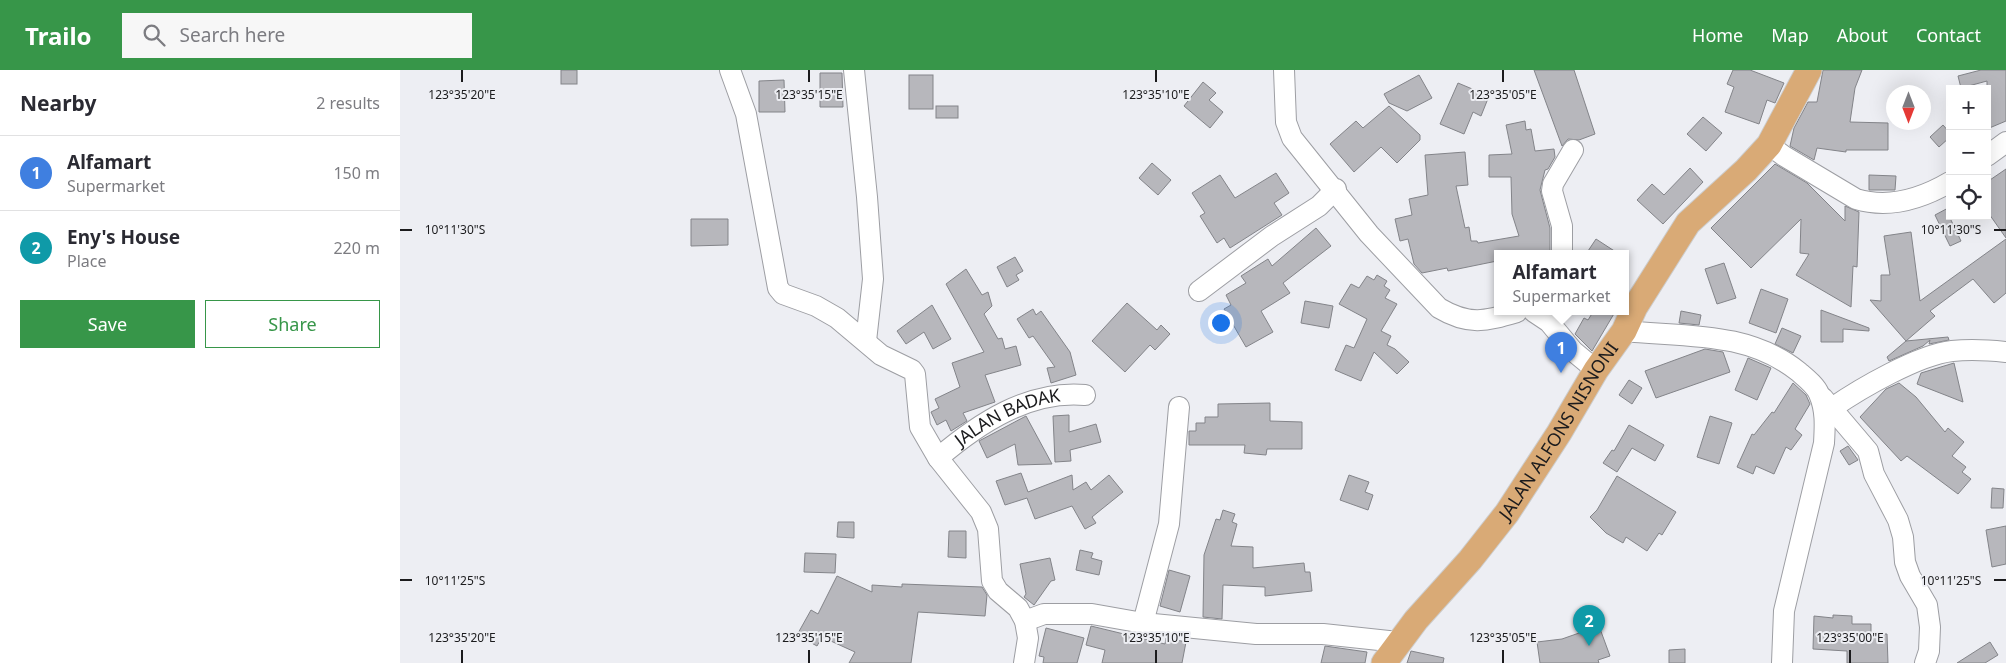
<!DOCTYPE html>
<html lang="en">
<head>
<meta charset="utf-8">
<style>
	body { margin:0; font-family:"Noto Sans",sans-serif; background:#f7f7f7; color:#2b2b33 }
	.controls { position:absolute; right:15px; top:15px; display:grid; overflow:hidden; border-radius:0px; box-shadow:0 5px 20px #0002 }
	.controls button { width:45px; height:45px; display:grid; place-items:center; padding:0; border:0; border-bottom:1px solid #e1e1e2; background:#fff; color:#2b2b33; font:25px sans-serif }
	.compass { position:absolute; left:1486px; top:15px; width:45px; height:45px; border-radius:50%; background:#fff; box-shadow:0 5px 20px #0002; rotate:180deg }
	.you { position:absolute; left:820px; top:252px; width:18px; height:18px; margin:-12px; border:4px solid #fff; border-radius:50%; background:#1a73e8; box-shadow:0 0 0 8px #1a73e833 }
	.badge { display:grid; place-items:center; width:32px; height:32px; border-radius:50%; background:#379649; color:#fff; font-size:16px; font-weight:700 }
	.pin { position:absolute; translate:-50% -41px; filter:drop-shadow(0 1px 2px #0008) }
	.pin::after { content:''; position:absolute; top:26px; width:18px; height:15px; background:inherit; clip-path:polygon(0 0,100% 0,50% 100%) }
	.popup { position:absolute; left:1094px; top:180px; width:135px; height:65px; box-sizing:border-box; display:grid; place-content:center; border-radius:0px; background:#fff; filter:drop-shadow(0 1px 4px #0005); font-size:16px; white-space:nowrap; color:#7c7c81 }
	.popup b { font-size:19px; color:#2b2b33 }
	.popup::after { content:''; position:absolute; left:50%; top:100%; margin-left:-10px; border:10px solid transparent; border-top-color:#fff }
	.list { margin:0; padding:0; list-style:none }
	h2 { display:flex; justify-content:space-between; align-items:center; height:65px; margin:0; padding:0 20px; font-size:21px }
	h2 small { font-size:16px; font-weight:400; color:#7c7c81 }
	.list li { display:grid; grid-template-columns:32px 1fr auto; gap:15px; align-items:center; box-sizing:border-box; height:75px; padding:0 20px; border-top:1px solid #e1e1e2 }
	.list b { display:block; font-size:19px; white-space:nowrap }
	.list p { margin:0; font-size:16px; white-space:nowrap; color:#7c7c81 }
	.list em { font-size:16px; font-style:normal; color:#7c7c81 }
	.actions { display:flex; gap:10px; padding:15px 20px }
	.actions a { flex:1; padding:11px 0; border:1px solid #379649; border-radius:0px; text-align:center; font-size:18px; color:#379649 }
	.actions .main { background:#379649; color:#fff }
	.icon { flex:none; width:28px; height:28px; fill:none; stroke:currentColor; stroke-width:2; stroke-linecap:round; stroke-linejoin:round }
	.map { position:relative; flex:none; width:1606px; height:593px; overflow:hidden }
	header { display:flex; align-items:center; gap:30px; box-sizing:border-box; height:70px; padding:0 25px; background:#379649; color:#fff }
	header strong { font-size:24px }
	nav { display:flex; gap:28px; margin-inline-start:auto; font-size:18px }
	.search { width:350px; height:45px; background:#f7f7f7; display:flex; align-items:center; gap:12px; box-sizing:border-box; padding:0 18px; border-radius:0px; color:#7c7c81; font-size:19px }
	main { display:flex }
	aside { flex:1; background:#fff }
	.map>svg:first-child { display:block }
</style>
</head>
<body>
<header>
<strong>Trailo</strong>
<div class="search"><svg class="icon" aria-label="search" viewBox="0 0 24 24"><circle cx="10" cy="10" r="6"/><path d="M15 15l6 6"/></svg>Search here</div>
<nav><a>Home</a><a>Map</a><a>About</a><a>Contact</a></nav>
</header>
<main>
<aside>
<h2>Nearby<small>2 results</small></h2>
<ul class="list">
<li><span class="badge" style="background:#3f7fe0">1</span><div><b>Alfamart</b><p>Supermarket</p></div><em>150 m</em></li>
<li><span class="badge" style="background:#0f9aa8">2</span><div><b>Eny's House</b><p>Place</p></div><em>220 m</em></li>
</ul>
<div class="actions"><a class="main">Save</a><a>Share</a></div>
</aside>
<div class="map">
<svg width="1606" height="593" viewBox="0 0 1606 593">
	<rect width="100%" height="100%" fill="#edeef3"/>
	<g fill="#b7b7bc" stroke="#838489">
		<rect x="161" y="0" width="16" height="14"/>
		<path d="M1134,0H1174L1195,64L1179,70L1168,69L1162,76Z"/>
		<path d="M1333,0H1350L1384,13L1375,33L1367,30L1359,54L1325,42L1334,17L1327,14Z"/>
		<path d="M1423,0H1462L1455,18L1450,52L1488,53V80H1446V82L1417,78L1414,90L1390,76L1394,58L1408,32H1417Z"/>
		<path d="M1581,0H1606V51L1587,59V11L1561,18L1558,6Z"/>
		<path d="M420,3H442L443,37H420Z"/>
		<rect x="509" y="5" width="24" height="34"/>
		<path d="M1019,5L1032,28L1007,41L989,33L984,24Z"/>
		<path d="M384,10L385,42H359V11Z"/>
		<path d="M803,12L816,23L809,30L823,42L810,58L784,36Z"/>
		<path d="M1058,13L1089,26L1081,46L1073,42L1064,64L1040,54Z"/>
		<rect x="536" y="36" width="22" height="12"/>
		<path d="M989,36L1020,65V70L997,93L981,77L954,102L930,74L956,51L963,58Z"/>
		<path d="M1303,47L1322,63L1306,81L1287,64Z"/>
		<path d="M1125,51L1126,60L1131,59L1135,81L1154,79L1155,87L1148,99L1145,100L1140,120L1150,158V184H1120V182L1097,184V191L1048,201L1047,198L1022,203L1014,194L1008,169L1000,171L995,149L1012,145L1009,129L1028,125L1025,85L1065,82L1068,115L1056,116L1065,158L1069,157L1071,171H1077L1078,173L1119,166L1112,144L1111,107H1089V85L1112,84L1106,55Z"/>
		<path d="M1543,55L1550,63V67L1539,77L1530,67Z"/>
		<path d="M752,93L771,110L758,125L739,108Z"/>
		<path d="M1375,94L1407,113L1445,151V136L1459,142L1457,197L1453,196L1451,237L1396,205L1409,184L1400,183L1401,149L1351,198L1311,158Z"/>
		<path d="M1290,98L1303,112L1263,154L1237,130L1252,114L1264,125Z"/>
		<path d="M1606,99V168L1587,141V112Z"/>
		<path d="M876,103L889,123L874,133L882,145L830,178L824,168L817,173L800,146L805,143L792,123L820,105L835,128Z"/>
		<path d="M1469,105L1496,106L1495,120H1469Z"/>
		<path d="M1550,137V148L1561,171L1550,176L1535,145Z"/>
		<path d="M291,149H328V175L291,176Z"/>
		<path d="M916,158L931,176L883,213L890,223L861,241L873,262L846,277L824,239L831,235L826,225L846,213L841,206L868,189L872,196Z"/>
		<path d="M1511,162L1520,231L1606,169V223L1594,233L1573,209L1530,241L1535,246L1506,271L1548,267L1549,270L1529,274L1530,270L1523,276L1489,291L1487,287L1506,271L1470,230L1481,231V205H1490L1484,166Z"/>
		<path d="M1196,169L1219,184H1186Z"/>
		<path d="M615,187L623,201L616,205L619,210L607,217L597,197Z"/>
		<path d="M1324,193L1336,228L1317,234L1305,199Z"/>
		<path d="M566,199L582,225L588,222L592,236L584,244L598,269L602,268L605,279L616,276L621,295L585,305L595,332L563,343L567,351L551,361L546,350L537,355L531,342L539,338L535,329L560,317L552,293L584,282L546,214Z"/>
		<path d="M977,205L987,211L984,216L990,220L985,228L997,234L981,261L991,266L987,275L995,279L1009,292L997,304L974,282L961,311L935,300L946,275L954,278L967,249L939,234L951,214L959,218L967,206L974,210Z"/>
		<path d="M1361,219L1388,229L1376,263L1349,253Z"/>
		<path d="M905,231L933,236L929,258L901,253Z"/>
		<path d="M727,233L757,260L761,255L770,264L755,280L750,275L725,302L692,271Z"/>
		<path d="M532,235L551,269L533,279L524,262L506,274L497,261Z"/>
		<path d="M633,239L636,245L641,241L670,282L676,305L651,313L647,298L655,297L633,266L629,268L617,249Z"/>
		<path d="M1421,240L1469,258V261L1443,259V272H1421Z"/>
		<path d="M1281,241L1301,245L1299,255L1279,253Z"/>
		<path d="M1193,242H1215L1192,281L1175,264L1184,248L1188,250Z"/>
		<path d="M1382,258L1401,266L1393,283L1375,274Z"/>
		<path d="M1305,279L1323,282L1330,302L1256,328L1245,301Z"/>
		<path d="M1348,288L1371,298L1357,330L1335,320Z"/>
		<path d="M1554,293L1563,332L1517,314L1521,303Z"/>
		<path d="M1229,310L1242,318L1232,334L1219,325Z"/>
		<path d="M1393,313L1406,325L1410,334L1395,359L1402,365L1391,380L1386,377L1374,404L1356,396L1353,404L1337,397L1352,364L1354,365L1372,342L1374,343Z"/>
		<path d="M1499,313L1516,327L1545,362L1548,358L1564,372L1552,386L1566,397L1562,402L1571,409L1558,424L1507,386L1501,391L1460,347L1486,319Z"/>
		<path d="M870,333V351L902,352V379H867L866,385L844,383L845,375H789V361H796V353H805V347H818V334Z"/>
		<path d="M669,345V362L696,354L701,372L670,380L671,391L655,392L653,346Z"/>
		<path d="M626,346L652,394L618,395L615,374L587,388L579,371Z"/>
		<path d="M1310,346L1332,353L1319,394L1297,387Z"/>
		<path d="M1229,355L1264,375L1255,391L1232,378L1217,402L1203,393L1212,380L1214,381Z"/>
		<path d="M1448,376L1458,390L1449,395L1440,381Z"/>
		<path d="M621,403L628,422L672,405L673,420L686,412L691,420L709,405L723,422L692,447L696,453L685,459L672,436L635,449L627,428L605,435L596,411Z"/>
		<path d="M949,405L969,412L965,422L973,425L968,440L940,430Z"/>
		<path d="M1217,406L1276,442L1262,465L1259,463L1247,481L1226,467L1223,473L1206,463L1190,447L1197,440Z"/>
		<path d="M1592,418L1604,419L1603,438H1591Z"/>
		<path d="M823,440L835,444L832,452L837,454L831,476L853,477V498L904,493L905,502H910L912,521L865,526V517L823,515L822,549L803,547L804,485L816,449L820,450Z"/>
		<path d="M438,452H454V468L437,467Z"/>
		<path d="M1606,456V494L1592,497L1586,460Z"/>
		<path d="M549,461H566V488L548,487Z"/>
		<path d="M680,480L693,483L691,488L702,491L699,505L676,500Z"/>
		<path d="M405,483L436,484L435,503L404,502Z"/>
		<path d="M650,488L655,510L651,511L634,535L624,527L626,524L620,494Z"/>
		<path d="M769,500L790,506L780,542L760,536Z"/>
		<path d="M437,506L472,522V515L502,517V514L582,517L587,525L585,546L518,542L511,593H449L455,582L422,567L417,576L397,565L411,540L418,544Z"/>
		<path d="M1433,545L1452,546V554H1471V564H1487L1488,593H1447V581L1413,579L1414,546L1433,548Z"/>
		<path d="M691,556L765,574L766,568L786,572L782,593H702L705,580L686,575Z"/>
		<path d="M1199,556L1210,586L1198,590L1199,593H1140L1137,572L1162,569Z"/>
		<path d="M646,558L684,568L677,593H643L644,587L639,586Z"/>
		<path d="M1590,572L1598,585L1585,593H1557Z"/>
		<path d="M925,576L967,582L965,593H921Z"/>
		<path d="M1285,579V593H1269V580Z"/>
		<path d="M1011,581L1044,588L1043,593H1007Z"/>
	</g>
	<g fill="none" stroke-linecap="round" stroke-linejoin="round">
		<defs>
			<g id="minor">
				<path d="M330,0L346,44L378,218L383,224L416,236L437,248L481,285L512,300L515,304L520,357L538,388L581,442L588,459L592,511L598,521L618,538L625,551L628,568L624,593"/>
				<path d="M454,0L467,127L473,209L466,271"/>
				<path d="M884,0L886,52L892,68L969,164L1039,238C1069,256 1086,251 1117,242"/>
				<path d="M1369,75L1384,86L1456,129C1489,139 1521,129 1550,112"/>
				<path d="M1587,86L1606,72"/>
				<path d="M1162,184V156L1152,121L1153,114L1173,80"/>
				<path d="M799,221L872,166L919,136L936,119"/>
				<path d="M1134,242L1149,252L1173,281L1196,300"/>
				<path d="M1224,261C1286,267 1348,261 1399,302C1406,308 1416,316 1419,324C1426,340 1425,356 1424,373L1384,541L1382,593"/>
				<path d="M1423,328L1468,381L1474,404L1498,450L1503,467L1505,492L1510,506L1527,535L1530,557L1529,581L1525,593"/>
				<path d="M1432,338C1461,318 1518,285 1552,281C1570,279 1588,280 1606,282"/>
				<path id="s1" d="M538,388C579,353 629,320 685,325"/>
				<path d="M625,551L644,544H692L743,553L856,564H923L998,572"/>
				<path d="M743,553L769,454L779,337"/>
			</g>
			<g id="major">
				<path id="s2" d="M984,593L1016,550L1070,490L1107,443L1159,363L1196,300L1224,261L1235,237L1288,153L1346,100L1369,75L1409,0"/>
			</g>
		</defs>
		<use href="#minor" stroke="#9d9ea3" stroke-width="22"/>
		<use href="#major" stroke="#cdcdcd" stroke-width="27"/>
		<use href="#minor" stroke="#fff" stroke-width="20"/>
		<use href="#major" stroke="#d9aa76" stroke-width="25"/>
	</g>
	<path fill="none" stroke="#1b1b1d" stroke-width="2" d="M62,0V12M409,0V12M756,0V12M1103,0V12M0,160H12M1594,160H1606M0,510H12M1594,510H1606M62,580V593M409,580V593M756,580V593M1103,580V593M1450,580V593"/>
	<g text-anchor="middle" stroke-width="4" stroke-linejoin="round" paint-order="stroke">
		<g font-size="18" fill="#1b1b1d" stroke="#edeef3">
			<text dy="6" stroke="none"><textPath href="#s1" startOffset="82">JALAN BADAK</textPath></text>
			<text dy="6" stroke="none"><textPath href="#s2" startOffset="291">JALAN ALFONS NISNONI</textPath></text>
		</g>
	</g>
	<g font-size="12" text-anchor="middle" fill="#1b1b1d" stroke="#edeef3" stroke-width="4" stroke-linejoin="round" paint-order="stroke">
		<text x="62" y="29">123°35'20"E</text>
		<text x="409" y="29">123°35'15"E</text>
		<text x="756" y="29">123°35'10"E</text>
		<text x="1103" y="29">123°35'05"E</text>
		<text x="1551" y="164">10°11'30"S</text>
		<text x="55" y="164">10°11'30"S</text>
		<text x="1551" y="515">10°11'25"S</text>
		<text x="55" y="515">10°11'25"S</text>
		<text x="62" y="572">123°35'20"E</text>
		<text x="409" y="572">123°35'15"E</text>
		<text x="756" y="572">123°35'10"E</text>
		<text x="1103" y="572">123°35'05"E</text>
		<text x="1450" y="572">123°35'00"E</text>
	</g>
</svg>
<div class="controls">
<button>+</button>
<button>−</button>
<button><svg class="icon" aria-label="locate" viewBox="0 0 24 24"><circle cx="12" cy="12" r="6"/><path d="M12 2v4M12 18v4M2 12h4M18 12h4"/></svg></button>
</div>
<svg class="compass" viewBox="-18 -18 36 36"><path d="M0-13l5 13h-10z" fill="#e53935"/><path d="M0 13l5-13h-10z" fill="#7c7c81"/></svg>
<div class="you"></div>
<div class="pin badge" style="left:1161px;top:303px;background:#3f7fe0">1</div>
<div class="popup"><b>Alfamart</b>Supermarket</div>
<div class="pin badge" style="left:1189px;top:576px;background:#0f9aa8">2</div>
</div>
</main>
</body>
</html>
